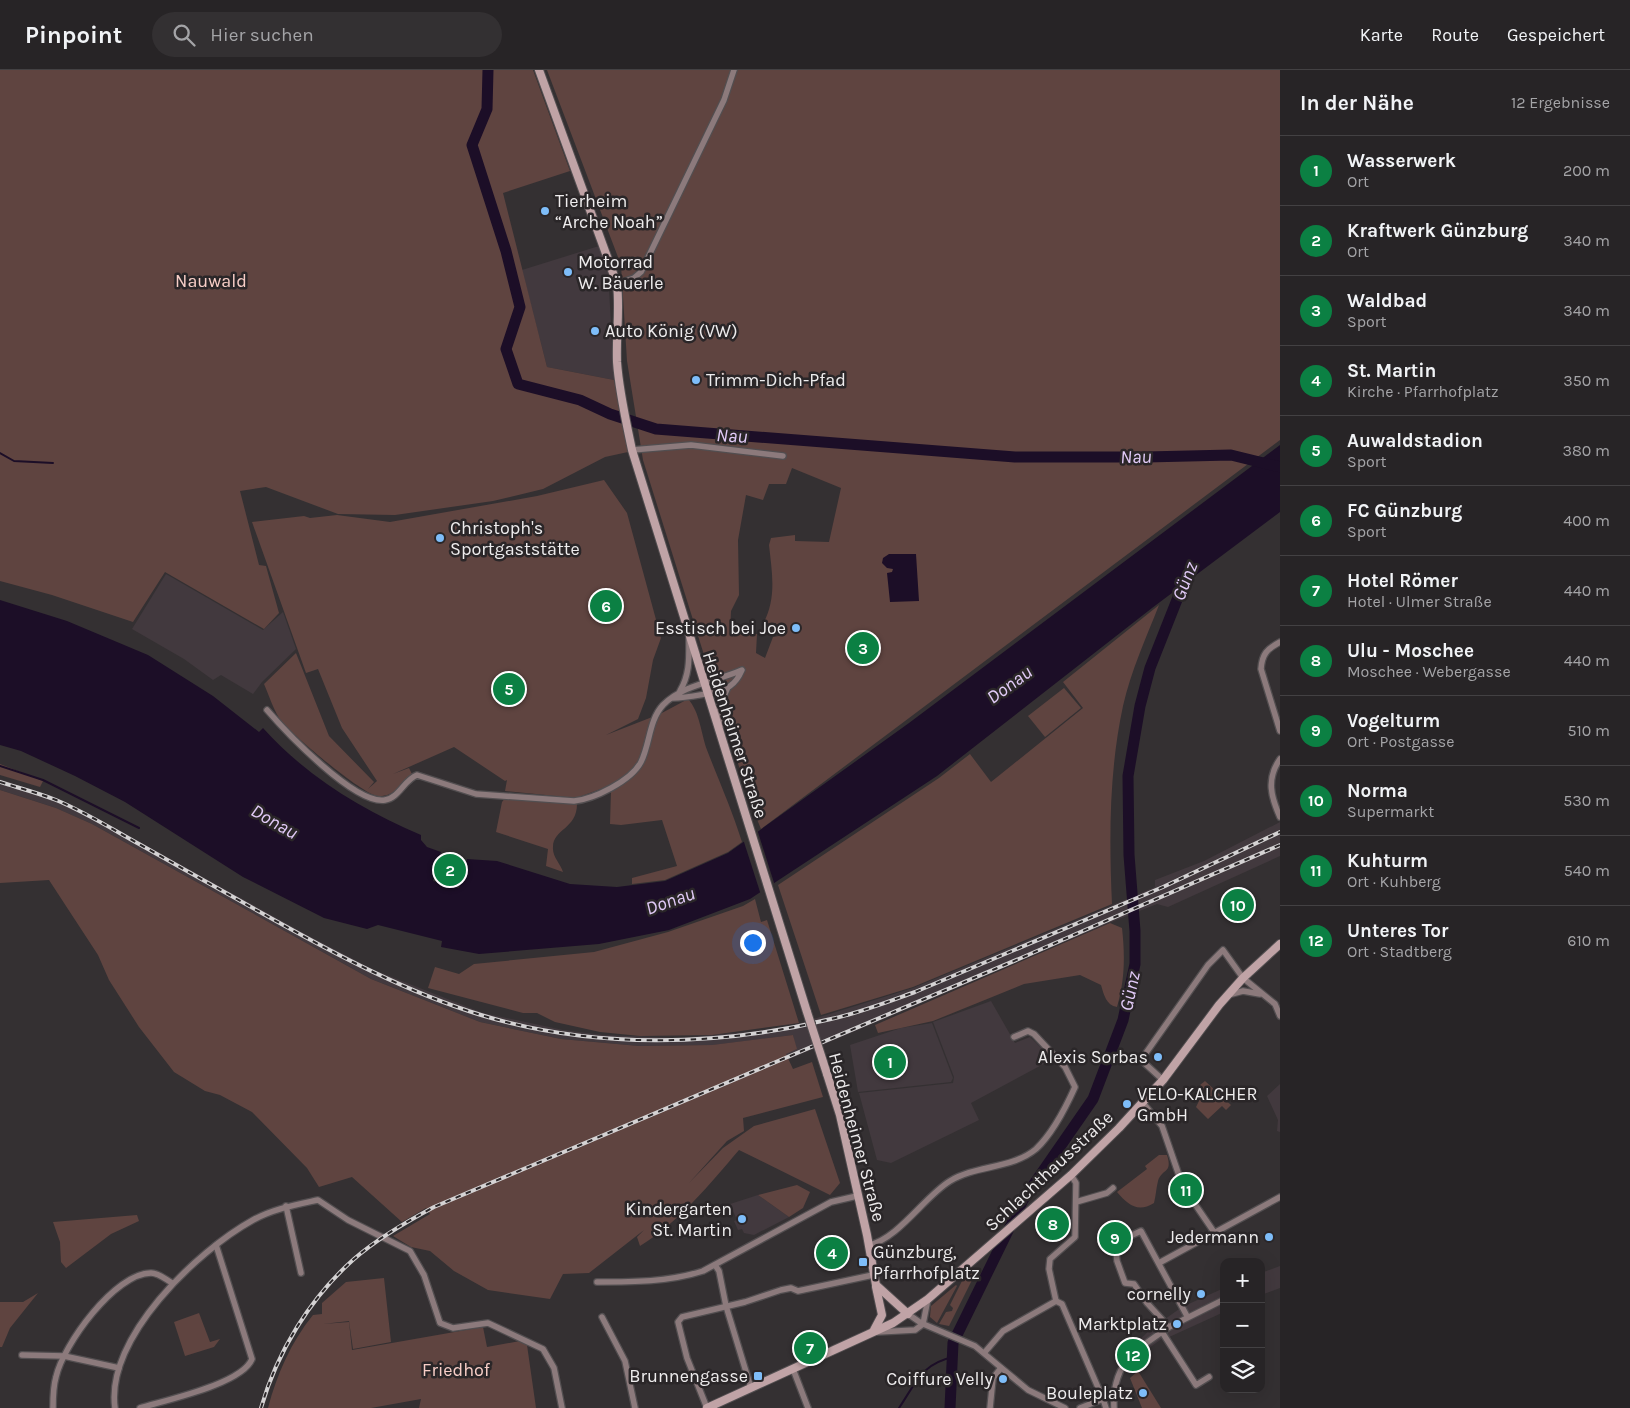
<!DOCTYPE html>
<html lang="de">
<head>
<meta charset="utf-8">
<style>
	body { margin:0; font-family:Karla,sans-serif; background:#333032; color:#f1f3f6 }
	.controls { position:absolute; right:15px; bottom:15px; display:grid; overflow:hidden; border-radius:10px; box-shadow:0 5px 20px #0002 }
	.controls button { width:45px; height:45px; display:grid; place-items:center; padding:0; border:0; border-bottom:1px solid #434143; background:#272426; color:#f1f3f6; font:25px sans-serif }
	.you { position:absolute; left:752px; top:872px; width:18px; height:18px; margin:-12px; border:4px solid #fff; border-radius:50%; background:#1a73e8; box-shadow:0 0 0 8px #1a73e833 }
	.badge { display:grid; place-items:center; width:32px; height:32px; border-radius:50%; background:#0b8043; color:#fff; font-size:16px; font-weight:700 }
	.pin { position:absolute; translate:-50% -50%; border:2px solid #fff; box-shadow:0 1px 5px #0006 }
	.list { margin:0; padding:0; list-style:none }
	h2 { display:flex; justify-content:space-between; align-items:center; height:65px; margin:0; padding:0 20px; font-size:21px }
	h2 small { font-size:16px; font-weight:400; color:#a4a4a7 }
	.list li { display:grid; grid-template-columns:32px 1fr auto; gap:15px; align-items:center; box-sizing:border-box; height:70px; padding:0 20px; border-top:1px solid #434143 }
	.list b { display:block; font-size:19px; white-space:nowrap }
	.list p { margin:0; font-size:16px; white-space:nowrap; color:#a4a4a7 }
	.list em { font-size:16px; font-style:normal; color:#a4a4a7 }
	.icon { flex:none; width:28px; height:28px; fill:none; stroke:currentColor; stroke-width:2; stroke-linecap:round; stroke-linejoin:round }
	.map { position:relative; flex:none; width:1280px; height:1338px; overflow:hidden }
	header { display:flex; align-items:center; gap:30px; box-sizing:border-box; height:70px; padding:0 25px; background:#272426; border-bottom:1px solid #434143 }
	header strong { font-size:24px }
	nav { display:flex; gap:28px; margin-inline-start:auto; font-size:18px }
	.search { width:350px; height:45px; background:#333032; display:flex; align-items:center; gap:12px; box-sizing:border-box; padding:0 18px; border-radius:28px; color:#a4a4a7; font-size:19px }
	main { display:flex }
	aside { flex:1; background:#272426 }
	.map>svg:first-child { display:block }
</style>
</head>
<body>
<header>
<strong>Pinpoint</strong>
<div class="search"><svg class="icon" aria-label="search" viewBox="0 0 24 24"><circle cx="10" cy="10" r="6"/><path d="M15 15l6 6"/></svg>Hier suchen</div>
<nav><a>Karte</a><a>Route</a><a>Gespeichert</a></nav>
</header>
<main>
<div class="map">
<svg width="1280" height="1338" viewBox="0 0 1280 1338">
	<rect width="100%" height="100%" fill="#343032"/>
	<g fill="#42393e">
		<path d="M599,176L608,200L614,310L547,297L522,200Z"/>
		<path d="M166,504L263,560L283,542L296,579L262,612L253,624L221,605L213,610L184,589L132,559Z"/>
		<path d="M0,709L58,729L95,747L307,865L374,900L483,943L563,960L603,965L677,968L748,962L791,956L913,918L1108,837L1155,817V810L1204,791L1280,752V786L1168,837L1157,834L1109,853L496,1114L494,1108L796,979L793,965L713,975L639,976L561,969L480,952L371,909L92,754L56,738L0,720Z"/>
		<path d="M991,931L1015,973L1030,967L1053,989L971,1033L979,1050L891,1093L877,1090L859,1023L953,1013L954,1007L933,952Z"/>
		<path d="M932,953L953,1008L951,1012L858,1022L850,975L901,958Z"/>
		<path d="M1280,1014V1062L1277,1061L1278,1050L1267,1026Z"/>
		<path d="M758,1125L789,1147L754,1165L744,1163L742,1159L738,1160L734,1151L737,1150L730,1134Z"/>
		<path d="M1280,1196V1218L1261,1225V1203Z"/>
		<path d="M1224,1218V1242L1167,1268H1163L1139,1285L1134,1275L1151,1259L1182,1237Z"/>
	</g>
	<g fill="#5f4440" fill-rule="evenodd">
		<path d="M0,0H533L570,101L503,123L547,297L614,310L628,382L605,387L543,419L493,431L395,445L338,444L266,417L240,421L259,495L266,496L279,543L264,559L165,502L133,552L52,525L0,511Z"/>
		<path d="M547,0H1280V370L761,759L751,735L643,390L627,291L621,195ZM792,398L841,418L829,472L795,471V465L771,468L769,475C772,503 777,528 763,554L776,553L779,566L773,567L765,588L756,583L757,564H730L731,541L739,525L738,470L746,425L763,430L769,414H786Z"/>
		<path d="M604,410L627,443L661,568L653,590L646,628L638,649L606,665L660,644L688,629C700,642 701,664 707,680C719,711 732,740 742,772L728,782L665,810L632,814V808L677,796L662,750L621,755L610,754L611,720L609,716L576,728L505,721L507,710L505,711L454,677L393,704L409,698L412,704C403,715 393,727 378,726C363,725 295,667 282,652C274,642 269,625 264,614L296,583L329,666L374,712L368,719L377,711L342,658L318,599L306,603L252,452L304,446L310,448L337,445L390,452L537,426Z"/>
		<path d="M1159,535C1146,568 1131,601 1123,636C1109,701 1109,768 1112,834L913,917L821,945L778,815L939,708L970,684L991,712L1083,638L1063,612Z"/>
		<path d="M1064,618L1081,638L1045,667L1028,646Z"/>
		<path d="M0,694L43,711L40,717L0,705Z"/>
		<path d="M0,720L56,738L92,754L371,909L480,952L561,969L639,976L712,975L793,965L797,979L786,984L793,999L812,992L823,1027L743,1048L744,1061L727,1071L689,1113L723,1078L754,1056L815,1039L840,1113L830,1125L739,1080C709,1115 680,1151 640,1176L637,1167L644,1160L589,1203L563,1204L550,1229L488,1220L454,1201L430,1181L411,1177L393,1166L430,1144L426,1138L402,1152L352,1107L319,1117L307,1098L252,1042L220,1025L205,1021L174,1002L139,957L109,910L98,885L49,810L0,813Z"/>
		<path d="M506,727L577,734C577,759 553,759 553,777C552,787 561,794 563,802L546,796L548,779L496,762L502,732Z"/>
		<path d="M755,829L761,852L767,850L799,953L712,965L640,966L600,962L555,952L537,943H523L428,918L435,897L459,904L474,894L594,882L668,862L743,836Z"/>
		<path d="M1110,853L1122,858C1125,885 1125,910 1117,937C1106,935 1104,925 1101,915L1080,905L1024,914L933,951L878,963L875,955Z"/>
		<path d="M1205,1011L1231,1035L1226,1040L1222,1036L1208,1049L1196,1037L1202,1025L1205,1027L1209,1024L1200,1015Z"/>
		<path d="M1159,1085H1167C1173,1104 1162,1098 1158,1111C1156,1119 1156,1125 1154,1133C1138,1143 1128,1135 1117,1122L1147,1099L1145,1096Z"/>
		<path d="M797,1115L810,1122L803,1138L789,1147L758,1125Z"/>
		<path d="M137,1145L139,1151L111,1164L66,1198L61,1192L60,1172L53,1152Z"/>
		<path d="M978,1198L949,1256L939,1254L946,1242L952,1241L953,1238L950,1235L962,1211Z"/>
		<path d="M384,1208L391,1272L353,1279L349,1251L323,1254L349,1252L352,1280L483,1257L487,1277L520,1271L527,1275L536,1338H419L421,1329L371,1338H268C277,1304 291,1272 313,1245L322,1244V1233L346,1212Z"/>
		<path d="M956,1215L957,1216L937,1253L930,1247L931,1236Z"/>
		<path d="M38,1223L10,1258L2,1277H0V1232H23Z"/>
		<path d="M199,1243L210,1272L220,1269L214,1277L185,1286L174,1252Z"/>
		<path d="M1138,1301L1161,1338H1142L1130,1308Z"/>
	</g>
	<g fill="#1c0e27">
		<path d="M1280,375V442L1152,538L937,706L750,829L669,860L599,874L479,884L441,877L442,871L378,855L367,859L324,848L243,807L125,732L75,706L21,681L0,675V530L67,551L148,585L213,626L259,662L263,658C306,706 362,740 421,765V770L427,777L441,782L433,811L459,818L467,789L497,791L570,814L617,817L665,811L728,783L909,653Z"/>
		<path d="M889,484H916L919,531L890,532L887,503L892,502L893,499L887,498L882,493L883,488Z"/>
	</g>
	<path fill="#343032" d="M757,759L775,816L761,825L743,769Z"/>
	<g fill="none" stroke-linecap="round" stroke-linejoin="round">
		<g stroke="#1c0e27" stroke-width="2">
			<path d="M0,383L14,391L53,393"/>
			<path d="M0,696L43,710L139,758"/>
			<path d="M899,1338C916,1313 921,1294 953,1287"/>
		</g>
		<g stroke="#1c0e27" stroke-width="11">
			<path d="M488,0L487,39L472,75L506,181L520,237L506,279L518,314L580,330L610,344L656,359L1015,387H1146L1231,385L1280,397"/>
			<path d="M950,1338L953,1273L1023,1130L1093,1029L1123,950L1135,894V861L1129,785L1128,706L1140,636L1150,598L1188,502"/>
		</g>
		<defs>
			<g id="street">
				<path d="M617,214L634,208L641,202L724,30L734,0"/>
				<path d="M632,380L691,375L783,386"/>
				<path d="M1280,572C1267,579 1262,584 1261,599L1280,661"/>
				<path d="M680,621C690,604 689,588 689,569"/>
				<path d="M267,640C286,662 355,735 385,730C399,728 404,710 417,705L476,724L574,731C594,729 631,711 641,692C650,674 649,650 663,635C684,614 715,612 742,600C739,607 736,612 730,616C720,623 684,628 672,628"/>
				<path d="M720,656L719,638L728,617"/>
				<path d="M1280,689C1266,709 1271,727 1280,747"/>
				<path d="M1228,925L1243,921L1260,924"/>
				<path d="M1163,1010L1141,990L1208,895L1223,880L1243,908L1275,934L1280,946"/>
				<path d="M1143,1033L1162,1056L1183,1117"/>
				<path d="M1188,1124L1214,1162"/>
				<path d="M1076,1132L1107,1123L1113,1118"/>
				<path d="M286,1136L301,1203"/>
				<path d="M869,1175C898,1169 925,1126 950,1111C976,1095 1012,1099 1036,1079C1052,1064 1066,1037 1075,1017L1065,997L1034,964L1028,961L1014,967"/>
				<path d="M1159,1193L1280,1127"/>
				<path d="M715,1195L719,1201L726,1236L751,1318"/>
				<path d="M597,1212C633,1212 669,1212 703,1201L831,1132L857,1126"/>
				<path d="M1056,1231L1062,1234L1103,1329"/>
				<path d="M908,1244L921,1253L975,1276L1028,1320L1065,1338"/>
				<path d="M602,1247L625,1291L635,1338"/>
				<path d="M1169,1257L1147,1233L1134,1214L1125,1213L1117,1191L1115,1173L1141,1161L1187,1246"/>
				<path d="M877,1262L915,1260L923,1254L928,1229"/>
				<path d="M1162,1262L1196,1315L1209,1307"/>
				<path d="M1135,1281L1169,1257L1223,1230"/>
				<path d="M985,1282L1003,1261L1056,1231L1049,1199L1050,1189L1075,1167L1076,1113L1071,1105"/>
				<path d="M22,1285L64,1286L119,1298"/>
				<path d="M793,1299L808,1338"/>
				<path d="M53,1338C53,1328 53,1317 56,1307C63,1275 115,1203 151,1203C159,1203 165,1209 172,1213"/>
				<path d="M115,1338C105,1268 197,1181 253,1150C273,1139 295,1135 318,1130L348,1150L410,1181L424,1205L440,1253L453,1258L488,1253L543,1279L554,1298L562,1338"/>
				<path d="M140,1338C166,1330 242,1314 252,1289L216,1175"/>
				<path d="M707,1338L687,1288L678,1252L682,1247L745,1232L781,1220L791,1218L798,1221L873,1205"/>
				<path d="M990,1338L993,1308L1001,1298"/>
				<path d="M1080,1338L1103,1329L1106,1338"/>
				<path d="M1114,1338C1113,1319 1117,1301 1130,1287"/>
			</g>
			<g id="secondary">
				<path d="M539,0L617,214C620,240 616,265 617,292C619,321 626,351 632,380L807,942"/>
				<path d="M827,1004L840,1045L867,1165L876,1215L908,1244"/>
				<path d="M874,1260L882,1245L876,1217"/>
				<path d="M707,1338L893,1253L928,1229L1071,1105L1119,1058L1163,1010L1219,935L1243,908L1280,874"/>
			</g>
		</defs>
		<use href="#street" stroke="#524e50" stroke-width="8"/>
		<use href="#secondary" stroke="#524e50" stroke-width="10"/>
		<use href="#street" stroke="#8c7a7c" stroke-width="5.5"/>
		<use href="#secondary" stroke="#c0a3a6" stroke-width="8"/>
		<defs>
			<g id="rail">
				<path d="M0,712C19,718 38,723 56,730C85,742 112,759 139,774C182,798 224,822 267,846C335,884 406,922 481,945C593,979 717,977 831,949C859,943 887,932 915,922L1163,817L1280,762"/>
				<path d="M261,1338C277,1282 310,1228 354,1189C378,1168 406,1152 434,1137L1021,888L1280,775"/>
			</g>
		</defs>
		<use href="#rail" stroke="#d4d2d3" stroke-width="4"/>
		<use href="#rail" stroke="#2a2628" stroke-width="2" stroke-dasharray="5.5" stroke-linecap="butt"/>
		<defs>
			<path id="secondary-bridge" d="M807,942L827,1004"/>
		</defs>
		<use href="#secondary-bridge" stroke="#524e50" stroke-width="10" stroke-linecap="butt"/>
		<use href="#secondary-bridge" stroke="#c0a3a6" stroke-width="8"/>
	</g>
	<g fill="#7ebdf9" stroke="#2a2628" stroke-width="2">
		<circle cx="545" cy="141" r="5"/>
		<circle cx="568" cy="202" r="5"/>
		<circle cx="595" cy="261" r="5"/>
		<circle cx="696" cy="310" r="5"/>
		<circle cx="440" cy="468" r="5"/>
		<circle cx="796" cy="558" r="5"/>
		<circle cx="1158" cy="987" r="5"/>
		<circle cx="1127" cy="1034" r="5"/>
		<circle cx="742" cy="1149" r="5"/>
		<circle cx="1269" cy="1167" r="5"/>
		<rect x="858" y="1187" width="10" height="10" rx="2.5"/>
		<circle cx="1201" cy="1224" r="5"/>
		<circle cx="1177" cy="1254" r="5"/>
		<rect x="753" y="1301" width="10" height="10" rx="2.5"/>
		<circle cx="1003" cy="1309" r="5"/>
		<circle cx="1143" cy="1323" r="5"/>
	</g>
	<g text-anchor="middle" stroke-width="5" stroke-linejoin="round" paint-order="stroke">
		<g font-size="18" fill="#eeeced" stroke="#2a2628" text-anchor="end">
			<text x="555" y="137" text-anchor="start">Tierheim<tspan x="555" dy="21">“Arche Noah”</tspan></text>
			<text x="578" y="198" text-anchor="start">Motorrad<tspan x="578" dy="21">W. Bäuerle</tspan></text>
			<text x="605" y="267" text-anchor="start">Auto König (VW)</text>
			<text x="706" y="316" text-anchor="start">Trimm-Dich-Pfad</text>
			<text x="450" y="464" text-anchor="start">Christoph's<tspan x="450" dy="21">Sportgaststätte</tspan></text>
			<text x="786" y="564">Esstisch bei Joe</text>
			<text x="1148" y="993">Alexis Sorbas</text>
			<text x="1137" y="1030" text-anchor="start">VELO-KALCHER<tspan x="1137" dy="21">GmbH</tspan></text>
			<text x="732" y="1145">Kindergarten<tspan x="732" dy="21">St. Martin</tspan></text>
			<text x="1259" y="1173">Jedermann</text>
			<text x="873" y="1188" text-anchor="start">Günzburg,<tspan x="873" dy="21">Pfarrhofplatz</tspan></text>
			<text x="1191" y="1230">cornelly</text>
			<text x="1167" y="1260">Marktplatz</text>
			<text x="748" y="1312">Brunnengasse</text>
			<text x="993" y="1315">Coiffure Velly</text>
			<text x="1133" y="1329">Bouleplatz</text>
		</g>
		<g font-size="18" fill="#f8cec7" stroke="#2a2628">
			<text x="211" y="217">Nauwald</text>
			<text x="456" y="1306">Friedhof</text>
		</g>
		<g font-size="18" fill="#eeeced" stroke="#2a2628">
			<text transform="translate(735 665) rotate(72)" y="6">Heidenheimer Straße</text>
			<text transform="translate(857 1067) rotate(75)" y="6">Heidenheimer Straße</text>
			<text transform="translate(1049 1101) rotate(-43)" y="6">Schlachthausstraße</text>
		</g>
		<g font-size="19" font-style="italic" fill="#e2cbf8" stroke="#2a2628">
			<text transform="translate(732 365) rotate(4)" y="7">Nau</text>
			<text transform="translate(1136 386) rotate(-1)" y="7">Nau</text>
			<text transform="translate(1184 511) rotate(-69)" y="7">Günz</text>
			<text transform="translate(1009 614) rotate(-36)" y="7">Donau</text>
			<text transform="translate(275 751) rotate(30)" y="7">Donau</text>
			<text transform="translate(670 830) rotate(-19)" y="7">Donau</text>
			<text transform="translate(1129 921) rotate(-78)" y="7">Günz</text>
		</g>
	</g>
</svg>
<div class="controls">
<button>+</button>
<button>−</button>
<button><svg class="icon" aria-label="layers" viewBox="0 0 24 24"><path d="M12 4l9 5-9 5-9-5zM3 14l9 5 9-5"/></svg></button>
</div>
<div class="you"></div>
<div class="pin badge" style="left:890px;top:992px">1</div>
<div class="pin badge" style="left:450px;top:800px">2</div>
<div class="pin badge" style="left:863px;top:578px">3</div>
<div class="pin badge" style="left:832px;top:1183px">4</div>
<div class="pin badge" style="left:509px;top:619px">5</div>
<div class="pin badge" style="left:606px;top:536px">6</div>
<div class="pin badge" style="left:810px;top:1278px">7</div>
<div class="pin badge" style="left:1053px;top:1154px">8</div>
<div class="pin badge" style="left:1115px;top:1168px">9</div>
<div class="pin badge" style="left:1238px;top:835px">10</div>
<div class="pin badge" style="left:1186px;top:1120px">11</div>
<div class="pin badge" style="left:1133px;top:1285px">12</div>
</div>
<aside>
<h2>In der Nähe<small>12 Ergebnisse</small></h2>
<ul class="list">
<li><span class="badge">1</span><div><b>Wasserwerk</b><p>Ort</p></div><em>200 m</em></li>
<li><span class="badge">2</span><div><b>Kraftwerk Günzburg</b><p>Ort</p></div><em>340 m</em></li>
<li><span class="badge">3</span><div><b>Waldbad</b><p>Sport</p></div><em>340 m</em></li>
<li><span class="badge">4</span><div><b>St. Martin</b><p>Kirche · Pfarrhofplatz</p></div><em>350 m</em></li>
<li><span class="badge">5</span><div><b>Auwaldstadion</b><p>Sport</p></div><em>380 m</em></li>
<li><span class="badge">6</span><div><b>FC Günzburg</b><p>Sport</p></div><em>400 m</em></li>
<li><span class="badge">7</span><div><b>Hotel Römer</b><p>Hotel · Ulmer Straße</p></div><em>440 m</em></li>
<li><span class="badge">8</span><div><b>Ulu - Moschee</b><p>Moschee · Webergasse</p></div><em>440 m</em></li>
<li><span class="badge">9</span><div><b>Vogelturm</b><p>Ort · Postgasse</p></div><em>510 m</em></li>
<li><span class="badge">10</span><div><b>Norma</b><p>Supermarkt</p></div><em>530 m</em></li>
<li><span class="badge">11</span><div><b>Kuhturm</b><p>Ort · Kuhberg</p></div><em>540 m</em></li>
<li><span class="badge">12</span><div><b>Unteres Tor</b><p>Ort · Stadtberg</p></div><em>610 m</em></li>
</ul>
</aside>
</main>
</body>
</html>
